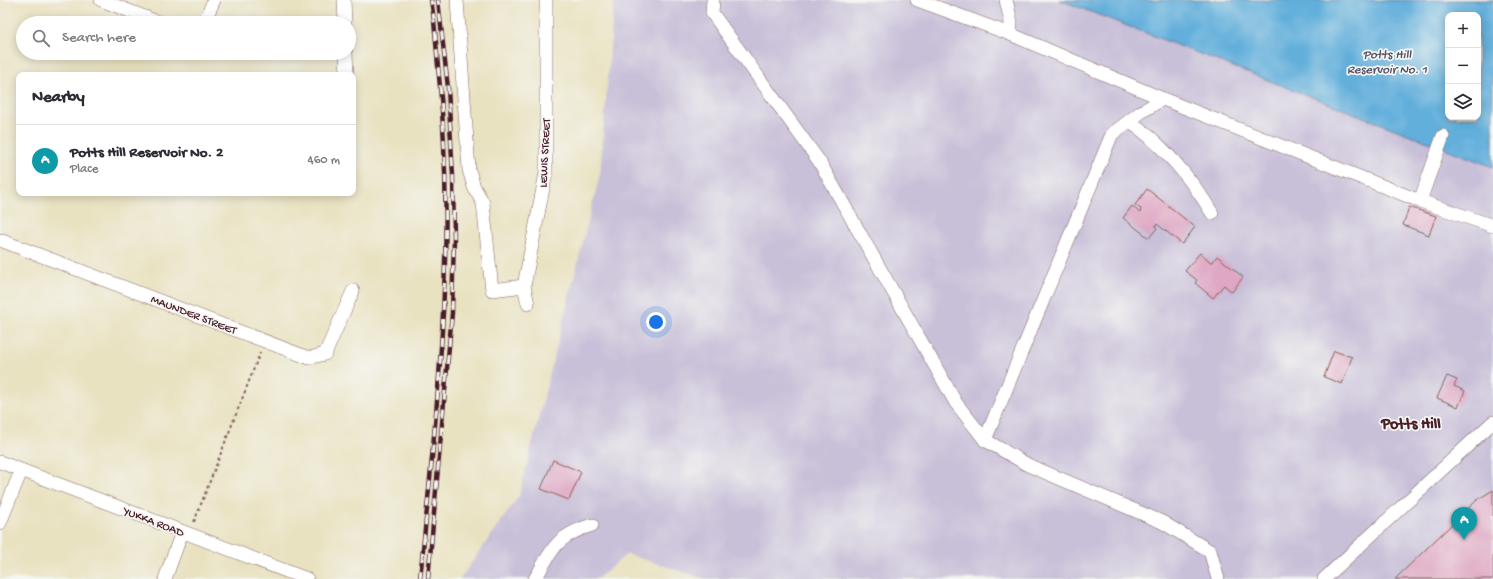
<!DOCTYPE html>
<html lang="en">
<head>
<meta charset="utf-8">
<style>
	body { margin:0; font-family:"Gochi Hand",sans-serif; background:#f7f7f7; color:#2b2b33 }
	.controls { position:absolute; right:12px; top:12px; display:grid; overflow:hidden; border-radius:8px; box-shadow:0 2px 10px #0003 }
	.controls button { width:36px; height:36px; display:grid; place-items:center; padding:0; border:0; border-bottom:1px solid #e1e1e2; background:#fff; color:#2b2b33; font:20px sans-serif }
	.you { position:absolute; left:656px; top:322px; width:14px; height:14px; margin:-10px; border:3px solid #fff; border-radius:50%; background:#1a73e8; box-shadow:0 0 0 6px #1a73e833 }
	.badge { display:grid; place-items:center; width:26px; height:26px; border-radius:50%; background:#0f766e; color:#fff; font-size:13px; font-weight:700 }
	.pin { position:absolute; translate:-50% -33px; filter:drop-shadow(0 1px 2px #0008) }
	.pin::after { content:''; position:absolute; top:21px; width:14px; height:12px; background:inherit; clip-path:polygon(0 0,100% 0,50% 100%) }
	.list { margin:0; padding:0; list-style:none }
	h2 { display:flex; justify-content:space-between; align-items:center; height:52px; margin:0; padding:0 16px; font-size:17px }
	h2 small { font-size:13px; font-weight:400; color:#7c7c81 }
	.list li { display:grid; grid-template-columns:26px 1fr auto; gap:12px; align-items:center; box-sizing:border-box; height:72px; padding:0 16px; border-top:1px solid #e1e1e2 }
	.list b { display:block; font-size:15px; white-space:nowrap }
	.list p { margin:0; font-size:13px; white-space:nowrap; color:#7c7c81 }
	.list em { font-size:13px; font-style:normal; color:#7c7c81 }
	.icon { flex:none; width:22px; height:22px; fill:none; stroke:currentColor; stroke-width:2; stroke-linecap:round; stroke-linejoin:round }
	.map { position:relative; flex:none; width:1493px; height:579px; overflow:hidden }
	.search { position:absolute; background:#fff; box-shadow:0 2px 10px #0003; left:16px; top:16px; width:340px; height:44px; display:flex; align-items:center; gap:10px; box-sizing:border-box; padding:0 14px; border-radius:22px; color:#7c7c81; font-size:15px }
	.panel { position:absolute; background:#fff; box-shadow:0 2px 10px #0003; left:16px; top:72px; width:340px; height:124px; border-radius:8px }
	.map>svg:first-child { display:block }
</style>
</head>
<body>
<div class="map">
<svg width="1493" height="579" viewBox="0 0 1493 579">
	<rect width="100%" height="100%" fill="#f6f6f2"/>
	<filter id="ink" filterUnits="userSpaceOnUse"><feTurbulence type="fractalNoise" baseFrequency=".025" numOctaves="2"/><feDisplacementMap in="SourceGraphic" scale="8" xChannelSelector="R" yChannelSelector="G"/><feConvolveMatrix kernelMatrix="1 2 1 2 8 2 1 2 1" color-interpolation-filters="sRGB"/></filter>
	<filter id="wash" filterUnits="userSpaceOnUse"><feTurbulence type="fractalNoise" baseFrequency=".012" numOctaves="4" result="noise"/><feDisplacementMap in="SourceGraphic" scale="16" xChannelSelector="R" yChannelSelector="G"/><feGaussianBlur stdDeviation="0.9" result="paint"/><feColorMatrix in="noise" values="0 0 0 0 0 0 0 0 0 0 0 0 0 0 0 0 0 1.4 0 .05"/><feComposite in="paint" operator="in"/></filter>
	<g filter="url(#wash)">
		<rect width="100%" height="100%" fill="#e9e2c1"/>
		<path fill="#c8bfd8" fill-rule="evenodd" d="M614,0H1493V579H705L627,554L597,579H460L519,496L600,174ZM1448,15H1478V117H1448Z"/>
		<path fill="#62afdb" stroke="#566783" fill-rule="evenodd" d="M1060,0H1493V167ZM1448,15H1478V117H1448Z"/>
		<g id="blocks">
			<g fill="#dfa7c4">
				<path d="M1147,189L1195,227L1182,244L1157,224L1155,226L1157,228L1149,238L1123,218L1132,206L1140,213L1141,209L1135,205Z"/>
				<path d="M1409,207L1436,216L1429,235L1403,225Z"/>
				<path d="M1200,253L1212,263L1217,256L1243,277L1232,292L1224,285L1213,298L1195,283L1197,280L1185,271Z"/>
				<path d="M1334,351L1352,357L1342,384L1324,377Z"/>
				<path d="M1447,376L1457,380L1454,386L1465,391L1458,407L1437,398Z"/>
				<path d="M553,460L581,472L569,500L541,489Z"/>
				<path d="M1493,490V579H1395L1477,500Z"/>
			</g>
		</g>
	</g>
	<g filter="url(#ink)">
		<use href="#blocks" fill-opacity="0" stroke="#826360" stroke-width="1"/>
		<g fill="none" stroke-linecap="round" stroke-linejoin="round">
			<defs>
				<g id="minor">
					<path d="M101,0L160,23"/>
					<path d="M344,0L345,23"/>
					<path d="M457,0L469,170L474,187L483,203L492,290L524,286"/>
					<path d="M713,0L712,13L819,161L956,403L985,440L1028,465L1162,522L1210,551L1218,579"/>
					<path d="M917,0L1010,34L1163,99L1420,201L1493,226"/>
					<path d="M1006,0L1011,22L1010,34"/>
					<path d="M204,23L214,0"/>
					<path d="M346,53L347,75"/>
					<path d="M1129,121C1160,141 1193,181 1212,213"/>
					<path d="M1420,201L1443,136"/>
					<path d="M0,240L309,358L325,354L353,291"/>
					<path d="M528,304L524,286L546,173V0"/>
					<path d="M985,440L1112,134L1141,112L1163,99"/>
					<path d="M0,462L307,579"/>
					<path d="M0,523L21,471"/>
					<path d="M165,579L182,532"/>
					<path d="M535,579C553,548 556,536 592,525"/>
					<path d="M1324,579L1493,422"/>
				</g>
			</defs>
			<use href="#minor" stroke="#826360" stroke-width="14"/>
			<path stroke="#826360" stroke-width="2" stroke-dasharray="3 3" stroke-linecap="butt" d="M194,522L260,353"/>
			<use href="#minor" stroke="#fff" stroke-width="13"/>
			<defs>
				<g id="rail">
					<path d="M420,579C437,408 457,238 438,66C436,44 435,22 431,0"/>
					<path d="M428,579L452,313L454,238L453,176L448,88L438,0"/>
				</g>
			</defs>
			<use href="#rail" stroke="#4a1f2b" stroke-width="4.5"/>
			<use href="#rail" stroke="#f6f6f2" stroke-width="3" stroke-dasharray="9" stroke-linecap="butt"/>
		</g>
	</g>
	<g text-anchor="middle" stroke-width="3.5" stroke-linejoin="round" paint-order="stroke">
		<g font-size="12" fill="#4a1f2b" stroke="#f6f6f2">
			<text transform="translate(544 153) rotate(-87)" y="4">LEWIS STREET</text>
			<text transform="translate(194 314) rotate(21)" y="4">MAUNDER STREET</text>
			<text transform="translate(154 521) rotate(21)" y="4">YUKKA ROAD</text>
		</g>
		<g font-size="13" font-style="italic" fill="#525169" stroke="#f6f6f2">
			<text x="1387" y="58">Potts Hill<tspan x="1387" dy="15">Reservoir No. 1</tspan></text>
		</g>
		<g font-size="16" font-weight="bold" fill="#4a1f2b" stroke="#f6f6f2">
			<text x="1411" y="428">Potts Hill</text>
		</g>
	</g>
</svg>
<div class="controls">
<button>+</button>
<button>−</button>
<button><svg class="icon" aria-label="layers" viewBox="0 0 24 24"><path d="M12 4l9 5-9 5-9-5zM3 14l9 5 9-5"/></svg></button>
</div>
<div class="you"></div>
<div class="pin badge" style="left:1464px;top:540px;background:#0f9aa8">A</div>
<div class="search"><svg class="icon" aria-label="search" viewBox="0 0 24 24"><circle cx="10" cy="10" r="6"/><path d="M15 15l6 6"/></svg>Search here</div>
<section class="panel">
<h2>Nearby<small></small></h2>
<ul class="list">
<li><span class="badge" style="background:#0f9aa8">A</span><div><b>Potts Hill Reservoir No. 2</b><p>Place</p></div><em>460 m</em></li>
</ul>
</section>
</div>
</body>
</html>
